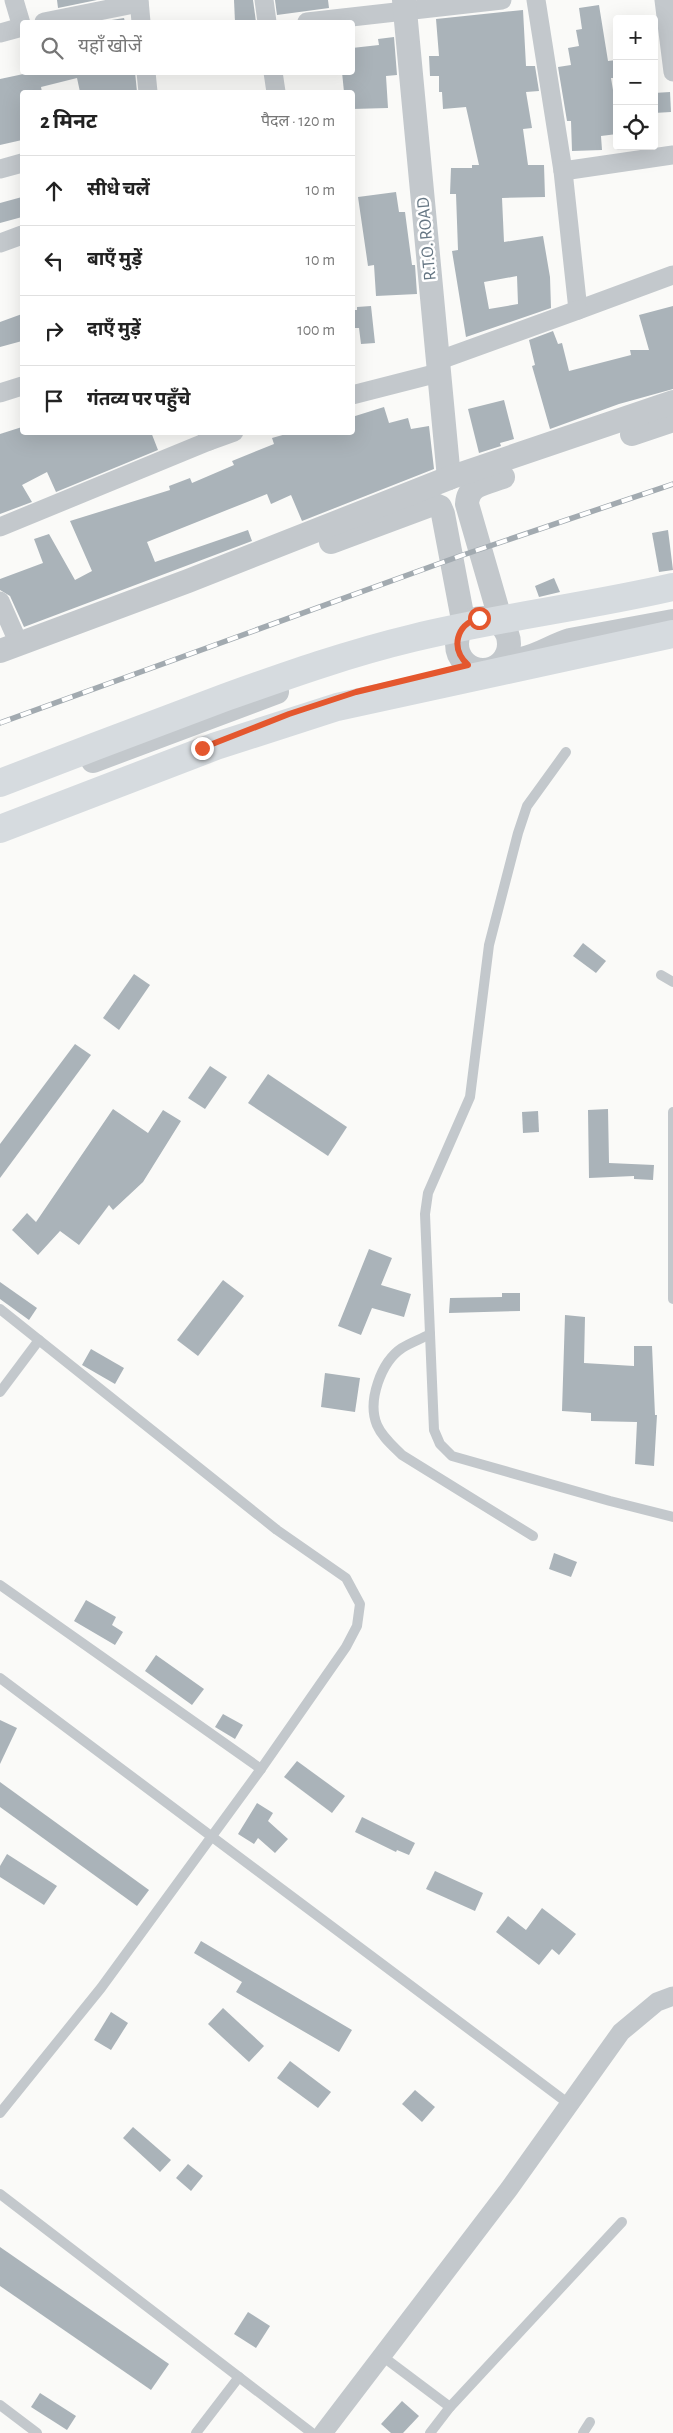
<!DOCTYPE html>
<html lang="hi">
<head>
<meta charset="utf-8">
<style>
	body { margin:0; font-family:"Alegreya Sans","Noto Sans Devanagari",sans-serif; background:#f6f6f6; color:#222 }
	.controls { position:absolute; right:15px; top:15px; display:grid; overflow:hidden; border-radius:5px; box-shadow:0 5px 20px #0002 }
	.controls button { width:45px; height:45px; display:grid; place-items:center; padding:0; border:0; border-bottom:1px solid #e0e0e0; background:#fff; color:#222; font:25px sans-serif }
	.stop { position:absolute; width:15px; height:15px; margin:-11px; border:4px solid #e4572e; border-radius:50%; background:#fff }
	.stop.end { background:#e4572e; border-color:#fff; box-shadow:0 1px 5px #0008 }
	.list { margin:0; padding:0; list-style:none }
	h2 { display:flex; justify-content:space-between; align-items:center; height:65px; margin:0; padding:0 20px; font-size:21px }
	h2 small { font-size:16px; font-weight:400; color:#767676 }
	.list li { display:grid; grid-template-columns:32px 1fr auto; gap:15px; align-items:center; box-sizing:border-box; height:70px; padding:0 20px; border-top:1px solid #e0e0e0 }
	.list b { display:block; font-size:19px; white-space:nowrap }
	.list em { font-size:16px; font-style:normal; color:#767676 }
	.icon { flex:none; width:28px; height:28px; fill:none; stroke:currentColor; stroke-width:2; stroke-linecap:round; stroke-linejoin:round }
	.map { position:relative; flex:none; width:673px; height:2433px; overflow:hidden }
	.search { position:absolute; background:#fff; box-shadow:0 5px 20px #0002; left:20px; top:20px; width:335px; height:55px; display:flex; align-items:center; gap:12px; box-sizing:border-box; padding:0 18px; border-radius:5px; color:#767676; font-size:19px }
	.panel { position:absolute; background:#fff; box-shadow:0 5px 20px #0002; left:20px; top:90px; width:335px; height:345px; border-radius:5px }
	.map>svg:first-child { display:block }
</style>
</head>
<body>
<div class="map">
<svg width="673" height="2433" viewBox="0 0 673 2433">
	<rect width="100%" height="100%" fill="#fafaf8"/>
	<g fill="#aab3b9" fill-rule="evenodd">
		<path d="M57,0H97L58,8Z"/>
		<path d="M234,0H253L256,22H235Z"/>
		<path d="M275,0H328L329,8L277,15Z"/>
		<path d="M599,5L608,61L617,60V78H611L617,114V134L601,136L602,150L572,151L571,121H567L558,67L571,65L568,48L579,46L576,30L582,29L579,8Z"/>
		<path d="M523,10L526,66H535L539,91L526,92L532,128L523,129L528,165H544L545,197L502,198L504,242L543,236L550,277L551,308L466,337L452,251L458,250L456,194H450L451,168H472V165H479L466,107L443,109L442,92H439V76H430L429,56H439L436,19ZM517,276L518,304L489,309L484,282Z"/>
		<path d="M124,18L125,22H99Z"/>
		<path d="M394,37L397,75L386,76L388,108L352,109V92H344L342,72H352V48L379,45L378,39Z"/>
		<path d="M33,72H135L137,92H80L77,78L41,87L42,92H22V140L0,145V79Z"/>
		<path d="M670,92L671,112L654,113V93Z"/>
		<path d="M396,192L399,212H405L412,265H415L417,294L376,296L374,265L368,266L358,197Z"/>
		<path d="M22,197V217L0,223V203Z"/>
		<path d="M371,306L375,343L361,344L359,328H352V310H357V307Z"/>
		<path d="M673,306V389L619,404L550,429L532,366L535,365L529,340L553,331L558,344L562,343L569,371L631,355L630,350H649L639,315Z"/>
		<path d="M22,314V341L0,347V322Z"/>
		<path d="M504,400L514,439L500,443L501,446L479,453L468,409Z"/>
		<path d="M384,407L389,423L408,418L411,429L429,426L434,469L302,521L291,495L271,504L267,494L147,542L155,562L248,530L252,541L24,627L10,596L0,590V579L43,563L34,539L49,534L75,580L92,571L70,521L170,490L169,486L190,478L192,483L234,465L232,461L274,444L272,438L293,432H352V417Z"/>
		<path d="M22,427V432H151L158,450L56,492L47,472L22,485L32,502L0,514V434Z"/>
		<path d="M668,530L673,570L659,572L652,533Z"/>
		<path d="M554,578L560,592L539,597L535,586Z"/>
		<path d="M583,943L606,961L596,973L573,956Z"/>
		<path d="M134,974L150,985L119,1030L103,1018Z"/>
		<path d="M75,1044L91,1055L0,1178V1144Z"/>
		<path d="M210,1066L227,1077L205,1109L188,1098Z"/>
		<path d="M268,1074L347,1127L328,1156L248,1103Z"/>
		<path d="M113,1109L148,1133L163,1110L181,1121L143,1182L113,1210L109,1205L79,1245L60,1231L38,1255L12,1230L27,1213L36,1222Z"/>
		<path d="M608,1109L609,1163L654,1165L653,1180L634,1179V1176L589,1178L588,1110Z"/>
		<path d="M538,1111L539,1132L523,1133L522,1112Z"/>
		<path d="M369,1249L392,1258L381,1285L411,1294L404,1317L372,1308L361,1335L338,1326Z"/>
		<path d="M223,1280L244,1296L198,1356L177,1340Z"/>
		<path d="M0,1282L37,1308L29,1320L0,1299Z"/>
		<path d="M502,1293H520V1311L449,1313L450,1298L502,1297Z"/>
		<path d="M565,1315L585,1317L584,1363L634,1366V1346H652L655,1415H657L654,1466L635,1464L637,1422L591,1421V1413L562,1411Z"/>
		<path d="M91,1349L124,1368L115,1384L82,1365Z"/>
		<path d="M325,1373L360,1378L355,1412L321,1407Z"/>
		<path d="M554,1553L577,1562L571,1577L549,1569Z"/>
		<path d="M86,1600L116,1617L112,1625L123,1632L115,1645L74,1621Z"/>
		<path d="M156,1655L204,1689L192,1705L145,1671Z"/>
		<path d="M223,1714L243,1725L235,1739L215,1727Z"/>
		<path d="M0,1720L17,1728L0,1764Z"/>
		<path d="M297,1761L345,1796L332,1813L284,1777Z"/>
		<path d="M0,1782L149,1890L137,1906L0,1807Z"/>
		<path d="M257,1803L273,1813L268,1821L288,1839L275,1853L258,1838L254,1844L238,1834Z"/>
		<path d="M362,1817L415,1843L409,1855L397,1850L396,1852L355,1832Z"/>
		<path d="M7,1854L57,1886L44,1905L0,1877V1866Z"/>
		<path d="M435,1871L483,1893L475,1911L426,1889Z"/>
		<path d="M542,1908L576,1934L559,1955L552,1949L539,1965L496,1932L508,1916L526,1930Z"/>
		<path d="M201,1941L352,2030L339,2052L236,1992L242,1982L194,1953Z"/>
		<path d="M223,2008L264,2046L249,2062L208,2024Z"/>
		<path d="M111,2012L128,2023L111,2050L94,2040Z"/>
		<path d="M290,2061L331,2092L318,2108L277,2078Z"/>
		<path d="M415,2090L435,2107L422,2122L402,2104Z"/>
		<path d="M133,2127L171,2160L160,2172L123,2138Z"/>
		<path d="M188,2164L203,2176L191,2191L176,2178Z"/>
		<path d="M0,2247L169,2364L151,2390L0,2286Z"/>
		<path d="M248,2312L270,2326L256,2348L234,2334Z"/>
		<path d="M40,2393L76,2416L67,2430L31,2407Z"/>
		<path d="M402,2401L419,2416L403,2433H391L381,2424Z"/>
	</g>
	<g fill="none" stroke-linecap="round" stroke-linejoin="round">
		<g stroke="#c3c8cc" stroke-width="10">
			<path d="M566,752L527,806L518,833L489,945L470,1097L428,1193L425,1214L434,1430L440,1444L452,1456L610,1501L673,1517"/>
			<path d="M661,975L673,982"/>
			<path d="M673,1112V1299"/>
			<path d="M0,1309L277,1530L346,1578L360,1604L357,1626L346,1647L261,1769L101,1988L0,2113"/>
			<path d="M430,1334C421,1339 410,1343 402,1348C381,1362 367,1401 377,1425C382,1437 393,1446 402,1455L533,1536"/>
			<path d="M0,1392L39,1340"/>
			<path d="M0,1585L261,1769"/>
			<path d="M0,1678L569,2104"/>
			<path d="M0,2194L312,2433"/>
			<path d="M382,2356L450,2407"/>
			<path d="M0,2405L37,2433"/>
			<path d="M196,2433L239,2377"/>
			<path d="M430,2433L450,2407L622,2222"/>
			<path d="M583,2433L590,2422"/>
		</g>
		<g stroke="#c3c8cc" stroke-width="19">
			<path d="M14,0L22,27"/>
			<path d="M139,0L141,22"/>
			<path d="M264,0L267,22"/>
			<path d="M536,0L563,171L673,155"/>
			<path d="M664,0L673,72"/>
			<path d="M44,22L139,3"/>
			<path d="M307,22L502,0"/>
			<path d="M0,33L22,27"/>
			<path d="M146,72L148,92"/>
			<path d="M273,72L276,92"/>
			<path d="M0,169L22,163"/>
			<path d="M563,171L578,310L673,275"/>
			<path d="M0,243L22,235"/>
			<path d="M437,361L578,310"/>
			<path d="M0,393L22,386"/>
			<path d="M352,395L438,373"/>
			<path d="M207,432L209,441L234,432"/>
			<path d="M0,527L209,441"/>
			<path d="M0,601L19,644"/>
			<path d="M323,2433L509,2189L621,2032L657,2002L673,1996"/>
		</g>
		<g stroke="#c3c8cc" stroke-width="24">
			<path d="M404,0L449,478"/>
			<path d="M632,434L673,420"/>
			<path d="M331,542L433,504L440,507L443,514L464,625"/>
			<circle cx="483" cy="644" r="26"/>
			<path d="M502,625L467,504C468,484 486,483 503,477"/>
			<path d="M0,651L188,581L449,478L673,402"/>
			<path d="M521,659C538,656 553,645 570,640L673,621"/>
			<path d="M93,761L277,692"/>
		</g>
		<g stroke="#d6dbdf" stroke-width="28">
			<path d="M0,783C75,754 151,725 226,697C288,675 350,653 413,638C499,617 587,607 673,587"/>
			<path d="M0,829L216,746L337,707L673,634"/>
		</g>
		<defs>
			<path id="rail" d="M0,723L460,556L673,484"/>
		</defs>
		<use href="#rail" stroke="#a2aab0" stroke-width="5.5"/>
		<use href="#rail" stroke="#fff" stroke-width="4" stroke-dasharray="11" stroke-linecap="butt"/>
	</g>
	<g fill="none" stroke-linecap="round" stroke-linejoin="round">
		<path stroke="#e4572e" stroke-width="6" d="M202,748L289,714L356,692L468,665C450,648 456,625 479,618"/>
	</g>
	<g text-anchor="middle" stroke-width="5" stroke-linejoin="round" paint-order="stroke">
		<g font-size="18" fill="#657683" stroke="#fff">
			<text transform="translate(426 239) rotate(-95)" y="6">R.T.O. ROAD</text>
		</g>
	</g>
</svg>
<div class="controls">
<button>+</button>
<button>−</button>
<button><svg class="icon" aria-label="locate" viewBox="0 0 24 24"><circle cx="12" cy="12" r="6"/><path d="M12 2v4M12 18v4M2 12h4M18 12h4"/></svg></button>
</div>
<div class="stop" style="left:479px;top:618px"></div>
<div class="stop end" style="left:202px;top:748px"></div>
<div class="search"><svg class="icon" aria-label="search" viewBox="0 0 24 24"><circle cx="10" cy="10" r="6"/><path d="M15 15l6 6"/></svg>यहाँ खोजें</div>
<section class="panel">
<h2>2 मिनट<small>पैदल · 120 m</small></h2>
<ul class="list">
<li><svg class="icon" aria-label="ahead" viewBox="0 0 24 24"><path d="M12 20V5M6 11l6-6 6 6"/></svg><div><b>सीधे चलें</b></div><em>10 m</em></li>
<li><svg class="icon" aria-label="left" viewBox="0 0 24 24"><path d="M17 20v-9H6M10 6l-5 5 5 5"/></svg><div><b>बाएँ मुड़ें</b></div><em>10 m</em></li>
<li><svg class="icon" aria-label="right" viewBox="0 0 24 24"><path d="M7 20v-9h11M14 6l5 5-5 5"/></svg><div><b>दाएँ मुड़ें</b></div><em>100 m</em></li>
<li><svg class="icon" aria-label="arrive" viewBox="0 0 24 24"><path d="M6 21V4h12l-3 4 3 4H6"/></svg><div><b>गंतव्य पर पहुँचे</b></div></li>
</ul>
</section>
</div>
</body>
</html>
